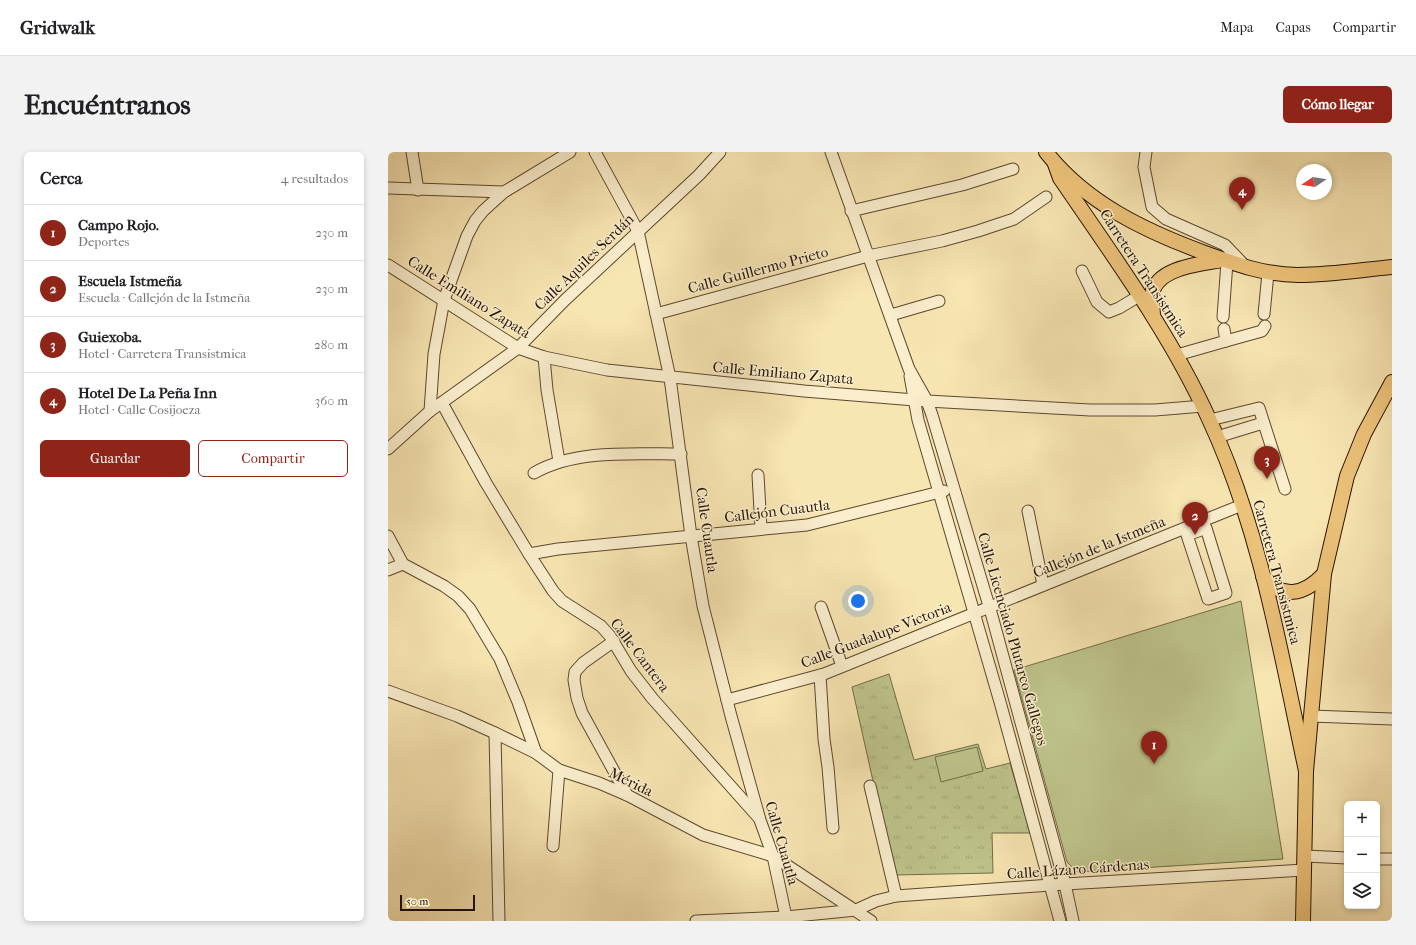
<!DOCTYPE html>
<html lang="es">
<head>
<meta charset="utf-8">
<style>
	body { margin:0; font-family:"IM FELL French Canon",serif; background:#f2f2f2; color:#202124 }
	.controls { position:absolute; right:12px; bottom:12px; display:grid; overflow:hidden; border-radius:6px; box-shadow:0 2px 6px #0003 }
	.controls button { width:36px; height:36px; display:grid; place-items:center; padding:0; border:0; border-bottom:1px solid #e0e0e0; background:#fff; color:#202124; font:20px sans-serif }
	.compass { position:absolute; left:908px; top:12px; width:36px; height:36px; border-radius:50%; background:#fff; box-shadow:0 2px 6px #0003; rotate:258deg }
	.scale { position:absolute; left:12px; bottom:10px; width:75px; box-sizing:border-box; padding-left:4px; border:2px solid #281402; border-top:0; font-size:11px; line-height:14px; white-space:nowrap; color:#281402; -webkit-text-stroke:3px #faeecd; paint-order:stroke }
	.you { position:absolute; left:470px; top:449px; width:14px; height:14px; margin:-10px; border:3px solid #fff; border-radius:50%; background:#1a73e8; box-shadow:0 0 0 6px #1a73e833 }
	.badge { display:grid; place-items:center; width:26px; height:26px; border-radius:50%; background:#8f2418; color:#fff; font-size:13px; font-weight:700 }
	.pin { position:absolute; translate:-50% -33px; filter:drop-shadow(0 1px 2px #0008) }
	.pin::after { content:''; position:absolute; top:21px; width:14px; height:12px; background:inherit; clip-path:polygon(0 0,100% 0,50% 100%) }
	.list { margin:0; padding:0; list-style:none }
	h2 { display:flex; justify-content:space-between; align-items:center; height:52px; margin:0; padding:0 16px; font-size:17px }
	h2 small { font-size:13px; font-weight:400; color:#757577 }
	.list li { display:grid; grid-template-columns:26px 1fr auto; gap:12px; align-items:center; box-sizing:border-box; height:56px; padding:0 16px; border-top:1px solid #e0e0e0 }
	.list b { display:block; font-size:15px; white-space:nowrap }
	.list p { margin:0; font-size:13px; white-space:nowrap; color:#757577 }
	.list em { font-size:13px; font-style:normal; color:#757577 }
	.actions { display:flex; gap:8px; padding:12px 16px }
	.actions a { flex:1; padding:9px 0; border:1px solid #8f2418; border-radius:6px; text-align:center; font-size:14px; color:#8f2418 }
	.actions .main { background:#8f2418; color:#fff }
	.icon { flex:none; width:22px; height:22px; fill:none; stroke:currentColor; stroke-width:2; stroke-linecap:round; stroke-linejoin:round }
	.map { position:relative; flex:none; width:1004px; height:769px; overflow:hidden; border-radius:6px }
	header { display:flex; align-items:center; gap:24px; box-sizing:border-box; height:56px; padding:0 20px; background:#fff; border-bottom:1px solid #e0e0e0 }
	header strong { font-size:19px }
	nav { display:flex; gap:22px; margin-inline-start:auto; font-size:14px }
	.intro { display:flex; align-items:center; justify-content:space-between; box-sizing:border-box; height:96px; padding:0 24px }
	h1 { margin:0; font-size:28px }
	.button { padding:10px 18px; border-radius:6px; background:#8f2418; color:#fff; font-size:14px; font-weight:700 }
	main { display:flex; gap:24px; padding:0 24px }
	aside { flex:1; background:#fff; border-radius:6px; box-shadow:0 2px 6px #0003 }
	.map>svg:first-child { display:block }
</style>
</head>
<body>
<header>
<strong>Gridwalk</strong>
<nav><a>Mapa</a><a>Capas</a><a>Compartir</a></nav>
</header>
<div class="intro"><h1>Encuéntranos</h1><a class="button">Cómo llegar</a></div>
<main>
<aside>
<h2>Cerca<small>4 resultados</small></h2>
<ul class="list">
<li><span class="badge">1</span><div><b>Campo Rojo.</b><p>Deportes</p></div><em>230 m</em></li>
<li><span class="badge">2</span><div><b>Escuela Istmeña</b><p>Escuela · Callejón de la Istmeña</p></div><em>230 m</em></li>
<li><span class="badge">3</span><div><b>Guiexoba.</b><p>Hotel · Carretera Transistmica</p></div><em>280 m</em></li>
<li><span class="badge">4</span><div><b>Hotel De La Peña Inn</b><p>Hotel · Calle Cosijoeza</p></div><em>360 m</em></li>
</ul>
<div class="actions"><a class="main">Guardar</a><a>Compartir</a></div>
</aside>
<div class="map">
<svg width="1004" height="769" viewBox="0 0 1004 769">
	<defs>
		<pattern id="park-tufts" width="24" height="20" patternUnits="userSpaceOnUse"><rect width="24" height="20" fill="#bec48b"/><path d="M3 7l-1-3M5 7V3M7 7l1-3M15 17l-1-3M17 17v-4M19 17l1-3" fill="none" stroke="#a3a876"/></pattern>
	</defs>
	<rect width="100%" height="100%" fill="#f7e5b2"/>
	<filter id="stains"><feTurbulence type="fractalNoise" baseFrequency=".005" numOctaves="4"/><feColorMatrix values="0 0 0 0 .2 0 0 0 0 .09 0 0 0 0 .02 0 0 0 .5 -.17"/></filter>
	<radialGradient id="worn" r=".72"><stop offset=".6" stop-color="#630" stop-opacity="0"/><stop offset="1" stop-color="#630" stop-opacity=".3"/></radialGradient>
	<path fill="url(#park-tufts)" stroke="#736c46" d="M501,522L526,608L590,592L598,617L622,611L642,681H604L605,721L506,723L464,535Z"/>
	<g fill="#bec48b" stroke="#736c46">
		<path d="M853,449L895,707L689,720L679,710L626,518Z"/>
		<path d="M589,595L595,619L553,630L547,605Z"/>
	</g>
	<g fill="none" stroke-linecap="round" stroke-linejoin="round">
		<defs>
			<g id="minor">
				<path d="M24,0L30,38"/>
				<path d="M207,0L250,79L282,226L303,384L315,454L343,564L372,668L385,704L398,765"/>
				<path d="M443,0L521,217L539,249L544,263L604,464L677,732L685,769"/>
				<path d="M758,0L756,15L764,55L778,67L837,93L858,115"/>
				<path d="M0,36L116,40"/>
				<path d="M463,59L574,33L625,17"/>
				<path d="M0,113L130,196L156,205L219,218L416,239L539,249L702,258H767L815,254"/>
				<path d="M694,119L709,150L721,160L731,156L751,144"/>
				<path d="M268,162L480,104L554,89L590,79L626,67L658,45"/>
				<path d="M876,162L880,121"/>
				<path d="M503,163L551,149"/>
				<path d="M835,165L839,110"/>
				<path d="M838,189L874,179L877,174"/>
				<path d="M789,203L838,189L836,177"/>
				<path d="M156,205L159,238L171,309"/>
				<path d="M522,224L530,268L612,550L672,769"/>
				<path d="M54,251L98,331L141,402L165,439L174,449L213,474L222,484L243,519L264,546L371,666"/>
				<path d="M42,259L46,202L56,148L79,84L87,69L95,59L116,40L182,0"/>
				<path d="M822,268L871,256L897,337"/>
				<path d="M829,285L875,271"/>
				<path d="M0,297L42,259L130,196L177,148L311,23L332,0"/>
				<path d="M146,321C187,297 246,302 293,302"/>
				<path d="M370,323L373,376"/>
				<path d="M640,359L655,433"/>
				<path d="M813,378L799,383L820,447L838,441L818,376"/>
				<path d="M0,384L15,412L56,434L70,444L82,457L112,507L130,550L148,601"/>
				<path d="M141,402L170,397L419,373L556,339"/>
				<path d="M0,418L15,412"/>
				<path d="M433,455L454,514"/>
				<path d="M226,489L195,511L187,520L186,528L189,546L194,561L239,643"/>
				<path d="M432,523L436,587L440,615L445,676"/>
				<path d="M0,539L69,564L107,581L148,601L171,618L211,631L239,643L315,683L385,704L483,769"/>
				<path d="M339,548L436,522L854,353"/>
				<path d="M923,564L1004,567"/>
				<path d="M107,581L111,769"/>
				<path d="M482,634L508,744"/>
				<path d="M165,694L171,618"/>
				<path d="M917,704L959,706"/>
				<path d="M989,707H1004"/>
				<path d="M308,769L398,765L468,758L488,749L508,744L677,732L917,718"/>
			</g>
			<g id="major">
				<path d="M658,0C698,51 757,79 817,101C847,112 877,123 910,123C941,123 973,118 1004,115"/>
				<path d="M667,12L672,26C725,104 782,181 821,267C872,376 893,502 918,619"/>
				<path d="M765,164C765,157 763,148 764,142C769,115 813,112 834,108"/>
				<path d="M875,424C894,448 916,443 936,422"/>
				<path d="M915,769L918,619L936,422L959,324L976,282L1004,230"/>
			</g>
		</defs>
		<use href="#minor" stroke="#5c482e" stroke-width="13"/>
		<use href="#major" stroke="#281402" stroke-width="16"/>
		<use href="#minor" stroke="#faeecd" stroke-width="11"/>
		<use href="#major" stroke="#ecc279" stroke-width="14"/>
	</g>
	<g text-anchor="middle" stroke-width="3" stroke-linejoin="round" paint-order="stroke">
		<g font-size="15" fill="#281402" stroke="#faeecd">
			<text transform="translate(196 110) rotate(-44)" y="5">Calle Aquiles Serdán</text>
			<text transform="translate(370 118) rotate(-15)" y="5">Calle Guillermo Prieto</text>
			<text transform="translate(756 121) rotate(57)" y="5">Carretera Transistmica</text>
			<text transform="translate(81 145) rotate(32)" y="5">Calle Emiliano Zapata</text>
			<text transform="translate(395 221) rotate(5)" y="5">Calle Emiliano Zapata</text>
			<text transform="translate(389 359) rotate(-7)" y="5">Callejón Cuautla</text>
			<text transform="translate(319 378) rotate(82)" y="5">Calle Cuautla</text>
			<text transform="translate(711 395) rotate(-22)" y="5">Callejón de la Istmeña</text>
			<text transform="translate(889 420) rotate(75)" y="5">Carretera Transistmica</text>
			<text transform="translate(488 483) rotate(-21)" y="5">Calle Guadalupe Victoria</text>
			<text transform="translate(625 487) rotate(74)" y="5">Calle Licenciado Plutarco Gallegos</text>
			<text transform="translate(252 503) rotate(53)" y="5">Calle Cantera</text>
			<text transform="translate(243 630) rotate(26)" y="5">Mérida</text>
			<text transform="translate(394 691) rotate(74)" y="5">Calle Cuautla</text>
			<text transform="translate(690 717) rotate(-4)" y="5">Calle Lázaro Cárdenas</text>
		</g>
	</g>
	<rect width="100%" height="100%" filter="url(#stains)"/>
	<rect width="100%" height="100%" fill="url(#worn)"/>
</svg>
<div class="controls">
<button>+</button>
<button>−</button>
<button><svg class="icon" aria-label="layers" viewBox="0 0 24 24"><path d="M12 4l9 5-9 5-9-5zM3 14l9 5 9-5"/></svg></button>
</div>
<svg class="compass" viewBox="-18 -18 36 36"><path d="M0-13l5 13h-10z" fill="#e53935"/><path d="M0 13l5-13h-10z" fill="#757577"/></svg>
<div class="scale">50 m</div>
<div class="you"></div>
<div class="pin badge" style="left:766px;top:612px">1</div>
<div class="pin badge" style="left:807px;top:383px">2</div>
<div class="pin badge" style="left:879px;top:327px">3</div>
<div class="pin badge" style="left:854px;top:58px">4</div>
</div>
</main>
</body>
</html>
